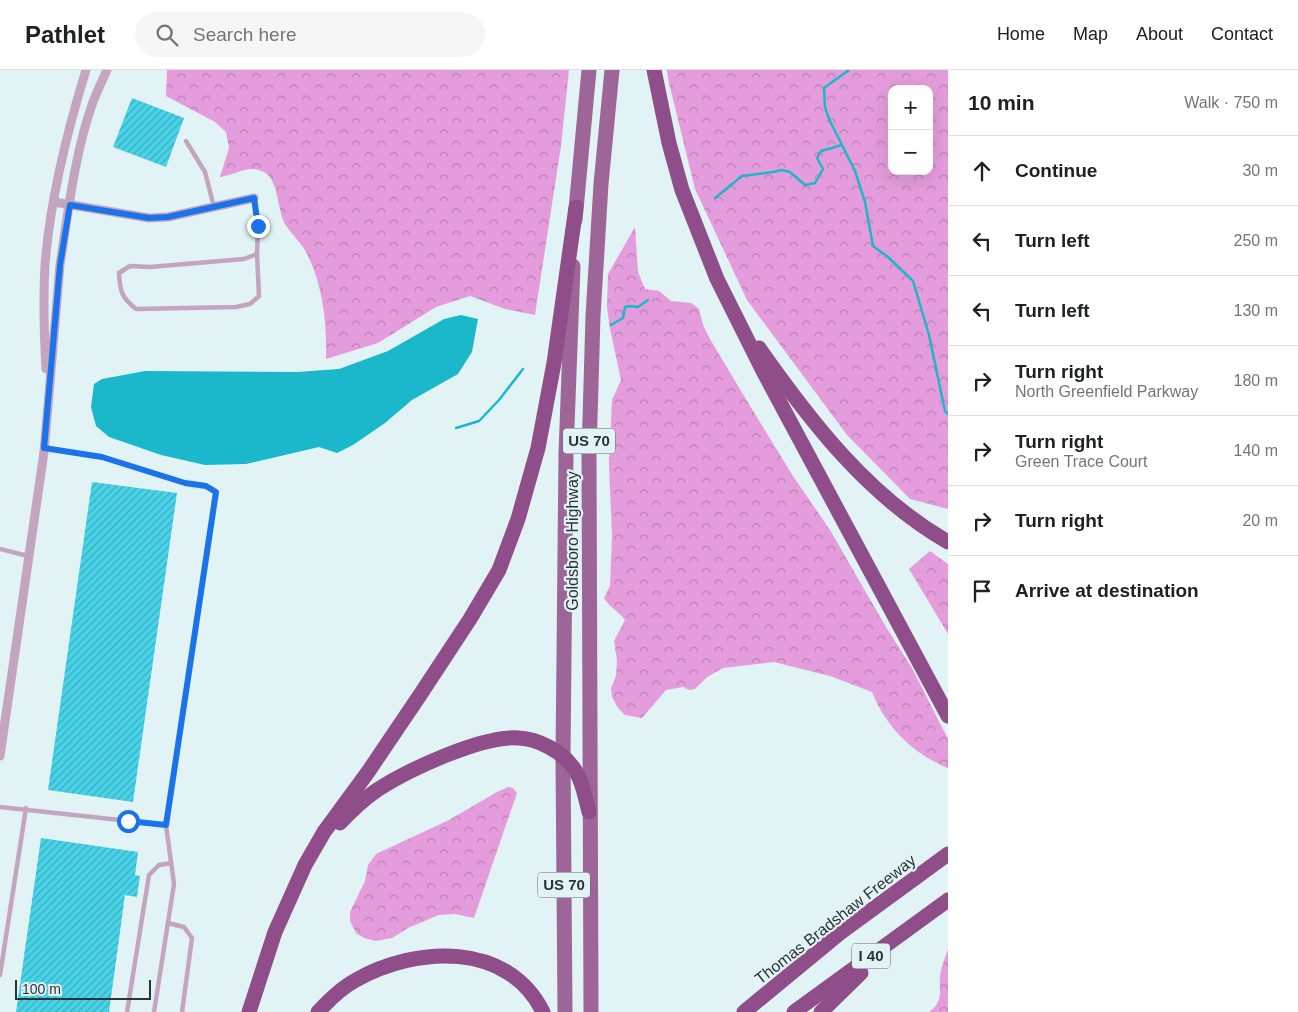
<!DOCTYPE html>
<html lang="en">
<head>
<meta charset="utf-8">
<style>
	body { margin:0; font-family:Helvetica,sans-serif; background:#f6f6f6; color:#202124 }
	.controls { position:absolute; right:15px; top:15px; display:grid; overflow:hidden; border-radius:10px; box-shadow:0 5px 20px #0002 }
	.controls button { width:45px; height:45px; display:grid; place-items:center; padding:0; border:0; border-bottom:1px solid #e0e0e0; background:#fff; color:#202124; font:25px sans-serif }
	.scale { position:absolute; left:15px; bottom:12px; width:136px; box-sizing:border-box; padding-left:5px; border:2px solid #2d3334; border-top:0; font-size:14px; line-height:18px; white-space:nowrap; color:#2d3334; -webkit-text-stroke:4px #e1f3f5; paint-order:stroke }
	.stop { position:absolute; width:15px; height:15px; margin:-11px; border:4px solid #1a73e8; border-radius:50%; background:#fff }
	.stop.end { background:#1a73e8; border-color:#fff; box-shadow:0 1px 5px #0008 }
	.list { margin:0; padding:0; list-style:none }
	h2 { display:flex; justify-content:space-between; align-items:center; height:65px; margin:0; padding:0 20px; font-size:21px }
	h2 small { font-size:16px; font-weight:400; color:#757577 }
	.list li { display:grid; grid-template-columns:32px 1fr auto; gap:15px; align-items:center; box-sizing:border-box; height:70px; padding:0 20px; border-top:1px solid #e0e0e0 }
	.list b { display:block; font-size:19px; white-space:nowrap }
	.list p { margin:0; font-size:16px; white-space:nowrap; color:#757577 }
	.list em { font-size:16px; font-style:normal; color:#757577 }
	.icon { flex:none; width:28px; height:28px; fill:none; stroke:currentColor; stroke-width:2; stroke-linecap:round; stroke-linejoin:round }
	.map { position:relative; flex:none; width:948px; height:942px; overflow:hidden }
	header { display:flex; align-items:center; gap:30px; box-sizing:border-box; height:70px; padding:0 25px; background:#fff; border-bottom:1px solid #e0e0e0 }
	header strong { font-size:24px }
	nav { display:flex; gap:28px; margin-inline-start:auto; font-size:18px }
	.search { width:350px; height:45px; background:#f6f6f6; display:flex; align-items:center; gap:12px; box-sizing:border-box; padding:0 18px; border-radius:28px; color:#757577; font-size:19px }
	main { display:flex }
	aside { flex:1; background:#fff }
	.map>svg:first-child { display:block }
</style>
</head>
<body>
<header>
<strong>Pathlet</strong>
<div class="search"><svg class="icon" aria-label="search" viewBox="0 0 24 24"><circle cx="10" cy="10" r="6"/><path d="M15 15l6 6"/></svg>Search here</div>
<nav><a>Home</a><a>Map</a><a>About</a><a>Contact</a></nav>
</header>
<main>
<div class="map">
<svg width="948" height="942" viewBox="0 0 948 942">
	<defs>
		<pattern id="forest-crowns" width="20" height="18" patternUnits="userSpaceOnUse" patternTransform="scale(1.25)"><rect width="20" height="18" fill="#e59cdc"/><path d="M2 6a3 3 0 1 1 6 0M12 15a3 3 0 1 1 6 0" fill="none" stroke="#ba80b3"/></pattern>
		<pattern id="building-hatch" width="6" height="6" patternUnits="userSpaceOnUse" patternTransform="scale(1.25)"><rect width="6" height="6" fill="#48d3e8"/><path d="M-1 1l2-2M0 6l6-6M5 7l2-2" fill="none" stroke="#3cacbd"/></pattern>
	</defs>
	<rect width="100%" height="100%" fill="#e1f3f5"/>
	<g fill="url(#forest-crowns)" fill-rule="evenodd">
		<path d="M167,0H569L561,76L535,245L505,239L470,226L436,237L378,273L326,289C327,252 323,215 306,182C300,171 291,164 285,154C277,140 279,110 264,102C248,94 237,105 220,107L229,78L226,62L215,52L166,26Z"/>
		<path d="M667,0H948V439L910,429L847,365L747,230L695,119L668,9ZM892,19H929V101H892Z"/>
		<path d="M635,157L638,202L645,219L659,221L671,231L691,233L699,239L703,255L710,269L744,326L793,406L830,460L886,557L912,598L948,669V698C913,684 886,657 872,622L830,606L774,592L723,598L707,607L695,619L689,620L683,617L666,620L642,648L625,645L618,638L612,627L611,618L616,606L617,590L614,571L625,550C619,541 610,538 604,528L610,516L612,466L609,394L612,330L621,310L610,259L607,237L608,204Z"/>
		<path d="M930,481L948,494V564L909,499Z"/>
		<path d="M508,717L513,718L517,723L474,848L455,844L439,845L408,858L392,868L376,871L364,868L356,863L350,851V842L365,811L368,795L376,784L449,750L497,722Z"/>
		<path d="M948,879V942H929C944,932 939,920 940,906C941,897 945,888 948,879Z"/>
	</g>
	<path fill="#1bb8cc" d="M461,245L478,249L472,282L458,304L412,330L385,353L353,375L337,383L319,377L246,394L205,395L161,385L109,367L96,356L91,337L94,314L102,309L145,301L297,302L339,299L388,281L444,249Z"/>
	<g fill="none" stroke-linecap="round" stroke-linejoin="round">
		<g stroke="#1bb8cc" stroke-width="2.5">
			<path d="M849,0L824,18L825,37L829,49L855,101L865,132L873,176L888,187L913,211L929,265L945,341L948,344"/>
			<path d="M715,128L742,106L773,102L781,100L790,102L805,115L815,113L823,99L817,88L821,81L842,75"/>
			<path d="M611,255L623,248L625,237L629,236L638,237L648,230"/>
			<path d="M456,358L479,351L499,330L523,299"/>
		</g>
	</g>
	<g fill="url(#building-hatch)">
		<path d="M132,28L184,48L166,97L113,77Z"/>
		<path d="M92,412L177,423L133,732L48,720Z"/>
		<path d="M41,768L138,782L135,805L140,806L137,827L125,825L109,942H16Z"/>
	</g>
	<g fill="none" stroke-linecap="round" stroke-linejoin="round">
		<g stroke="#c5a4c0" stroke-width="4.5">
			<path d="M186,71L205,102L214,137"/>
			<path d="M254,128L258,156L257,184L244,189L150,197L130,196L119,203C120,221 121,227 136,239L236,237L250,234L259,226L257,184"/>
			<path d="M44,378L102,387L185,413L206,416L216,422L166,755L174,814L154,942"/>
			<path d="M0,479L28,486"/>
			<path d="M0,737L166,755"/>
			<path d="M168,853L184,857L192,868L182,942"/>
			<path d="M0,905L26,738"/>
			<path d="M127,942L149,805L159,795L171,793"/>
		</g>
		<g stroke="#c5a4c0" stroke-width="9">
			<path d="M54,132L149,148L168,147L254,128"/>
			<path d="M46,299C44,264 43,230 45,195C50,130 67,62 86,0"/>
			<path d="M0,686L44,382L60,195C68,143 75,81 93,32C97,21 102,11 107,0"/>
		</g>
		<g stroke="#9e6598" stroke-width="15">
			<path d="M575,150L589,0"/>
			<path d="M565,942L563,687L566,383L573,196"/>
			<path d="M591,942L589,383L593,246L601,114L612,0"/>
		</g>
		<g stroke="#8f4d89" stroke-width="15">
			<path d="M654,0L669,73L682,120L717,209L762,299L948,646"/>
			<path d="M759,278C811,352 868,426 948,472"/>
			<path d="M340,753C351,741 364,729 377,720C408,700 482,665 519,668C538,669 561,681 572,696C582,708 585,727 589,742"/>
			<path d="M249,942L275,862L305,795L324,762L368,702L420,625L470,549L499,500L518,449L538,378L554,293L576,137"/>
			<path d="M318,942C329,930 341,918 356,910C416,876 508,871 543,942"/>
			<path d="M744,942L840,863L948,784"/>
			<path d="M794,942L948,830"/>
			<path d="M821,942L861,903"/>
		</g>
	</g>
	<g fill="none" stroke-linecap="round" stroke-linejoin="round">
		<path stroke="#1a73e8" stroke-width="6" d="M128,751L166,755L216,422L206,416L185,413L102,387L44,378L60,195L70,135L149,148L168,147L254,128L258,156"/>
	</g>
	<g text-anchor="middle" stroke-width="4.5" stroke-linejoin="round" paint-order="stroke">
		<g fill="#e1f3f5" stroke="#636d6e" stroke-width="1">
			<rect x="563" y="358.5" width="52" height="25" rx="4"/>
			<rect x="538" y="802.5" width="52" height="25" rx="4"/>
			<rect x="852" y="873.5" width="38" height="25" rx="4"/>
		</g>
		<g font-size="15" font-weight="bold" fill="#2d3334">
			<text x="589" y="376">US 70</text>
			<text x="564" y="820">US 70</text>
			<text x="871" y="891">I 40</text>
		</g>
		<g font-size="16" fill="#2d3334" stroke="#e1f3f5">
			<text transform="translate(572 471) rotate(-90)" y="6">Goldsboro Highway</text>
			<text transform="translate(835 849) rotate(-38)" y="6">Thomas Bradshaw Freeway</text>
		</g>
	</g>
</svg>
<div class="controls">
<button>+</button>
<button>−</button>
</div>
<div class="scale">100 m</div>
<div class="stop" style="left:128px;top:751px"></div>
<div class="stop end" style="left:258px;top:156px"></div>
</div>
<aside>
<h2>10 min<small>Walk · 750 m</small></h2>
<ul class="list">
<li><svg class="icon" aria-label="ahead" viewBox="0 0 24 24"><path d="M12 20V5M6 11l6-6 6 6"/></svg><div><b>Continue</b></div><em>30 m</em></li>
<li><svg class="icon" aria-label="left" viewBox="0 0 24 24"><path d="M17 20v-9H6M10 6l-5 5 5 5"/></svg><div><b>Turn left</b></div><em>250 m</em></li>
<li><svg class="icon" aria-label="left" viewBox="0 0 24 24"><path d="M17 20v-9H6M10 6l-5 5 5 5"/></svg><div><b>Turn left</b></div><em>130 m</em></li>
<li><svg class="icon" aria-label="right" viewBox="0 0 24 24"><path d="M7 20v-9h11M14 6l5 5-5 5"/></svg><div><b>Turn right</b><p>North Greenfield Parkway</p></div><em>180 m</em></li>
<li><svg class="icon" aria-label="right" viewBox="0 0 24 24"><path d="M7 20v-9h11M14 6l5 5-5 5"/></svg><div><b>Turn right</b><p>Green Trace Court</p></div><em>140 m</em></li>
<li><svg class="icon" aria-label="right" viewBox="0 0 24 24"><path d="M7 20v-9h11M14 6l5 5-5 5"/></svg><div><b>Turn right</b></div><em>20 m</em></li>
<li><svg class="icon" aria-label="arrive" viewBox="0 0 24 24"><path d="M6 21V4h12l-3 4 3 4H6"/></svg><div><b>Arrive at destination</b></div></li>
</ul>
</aside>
</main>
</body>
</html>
